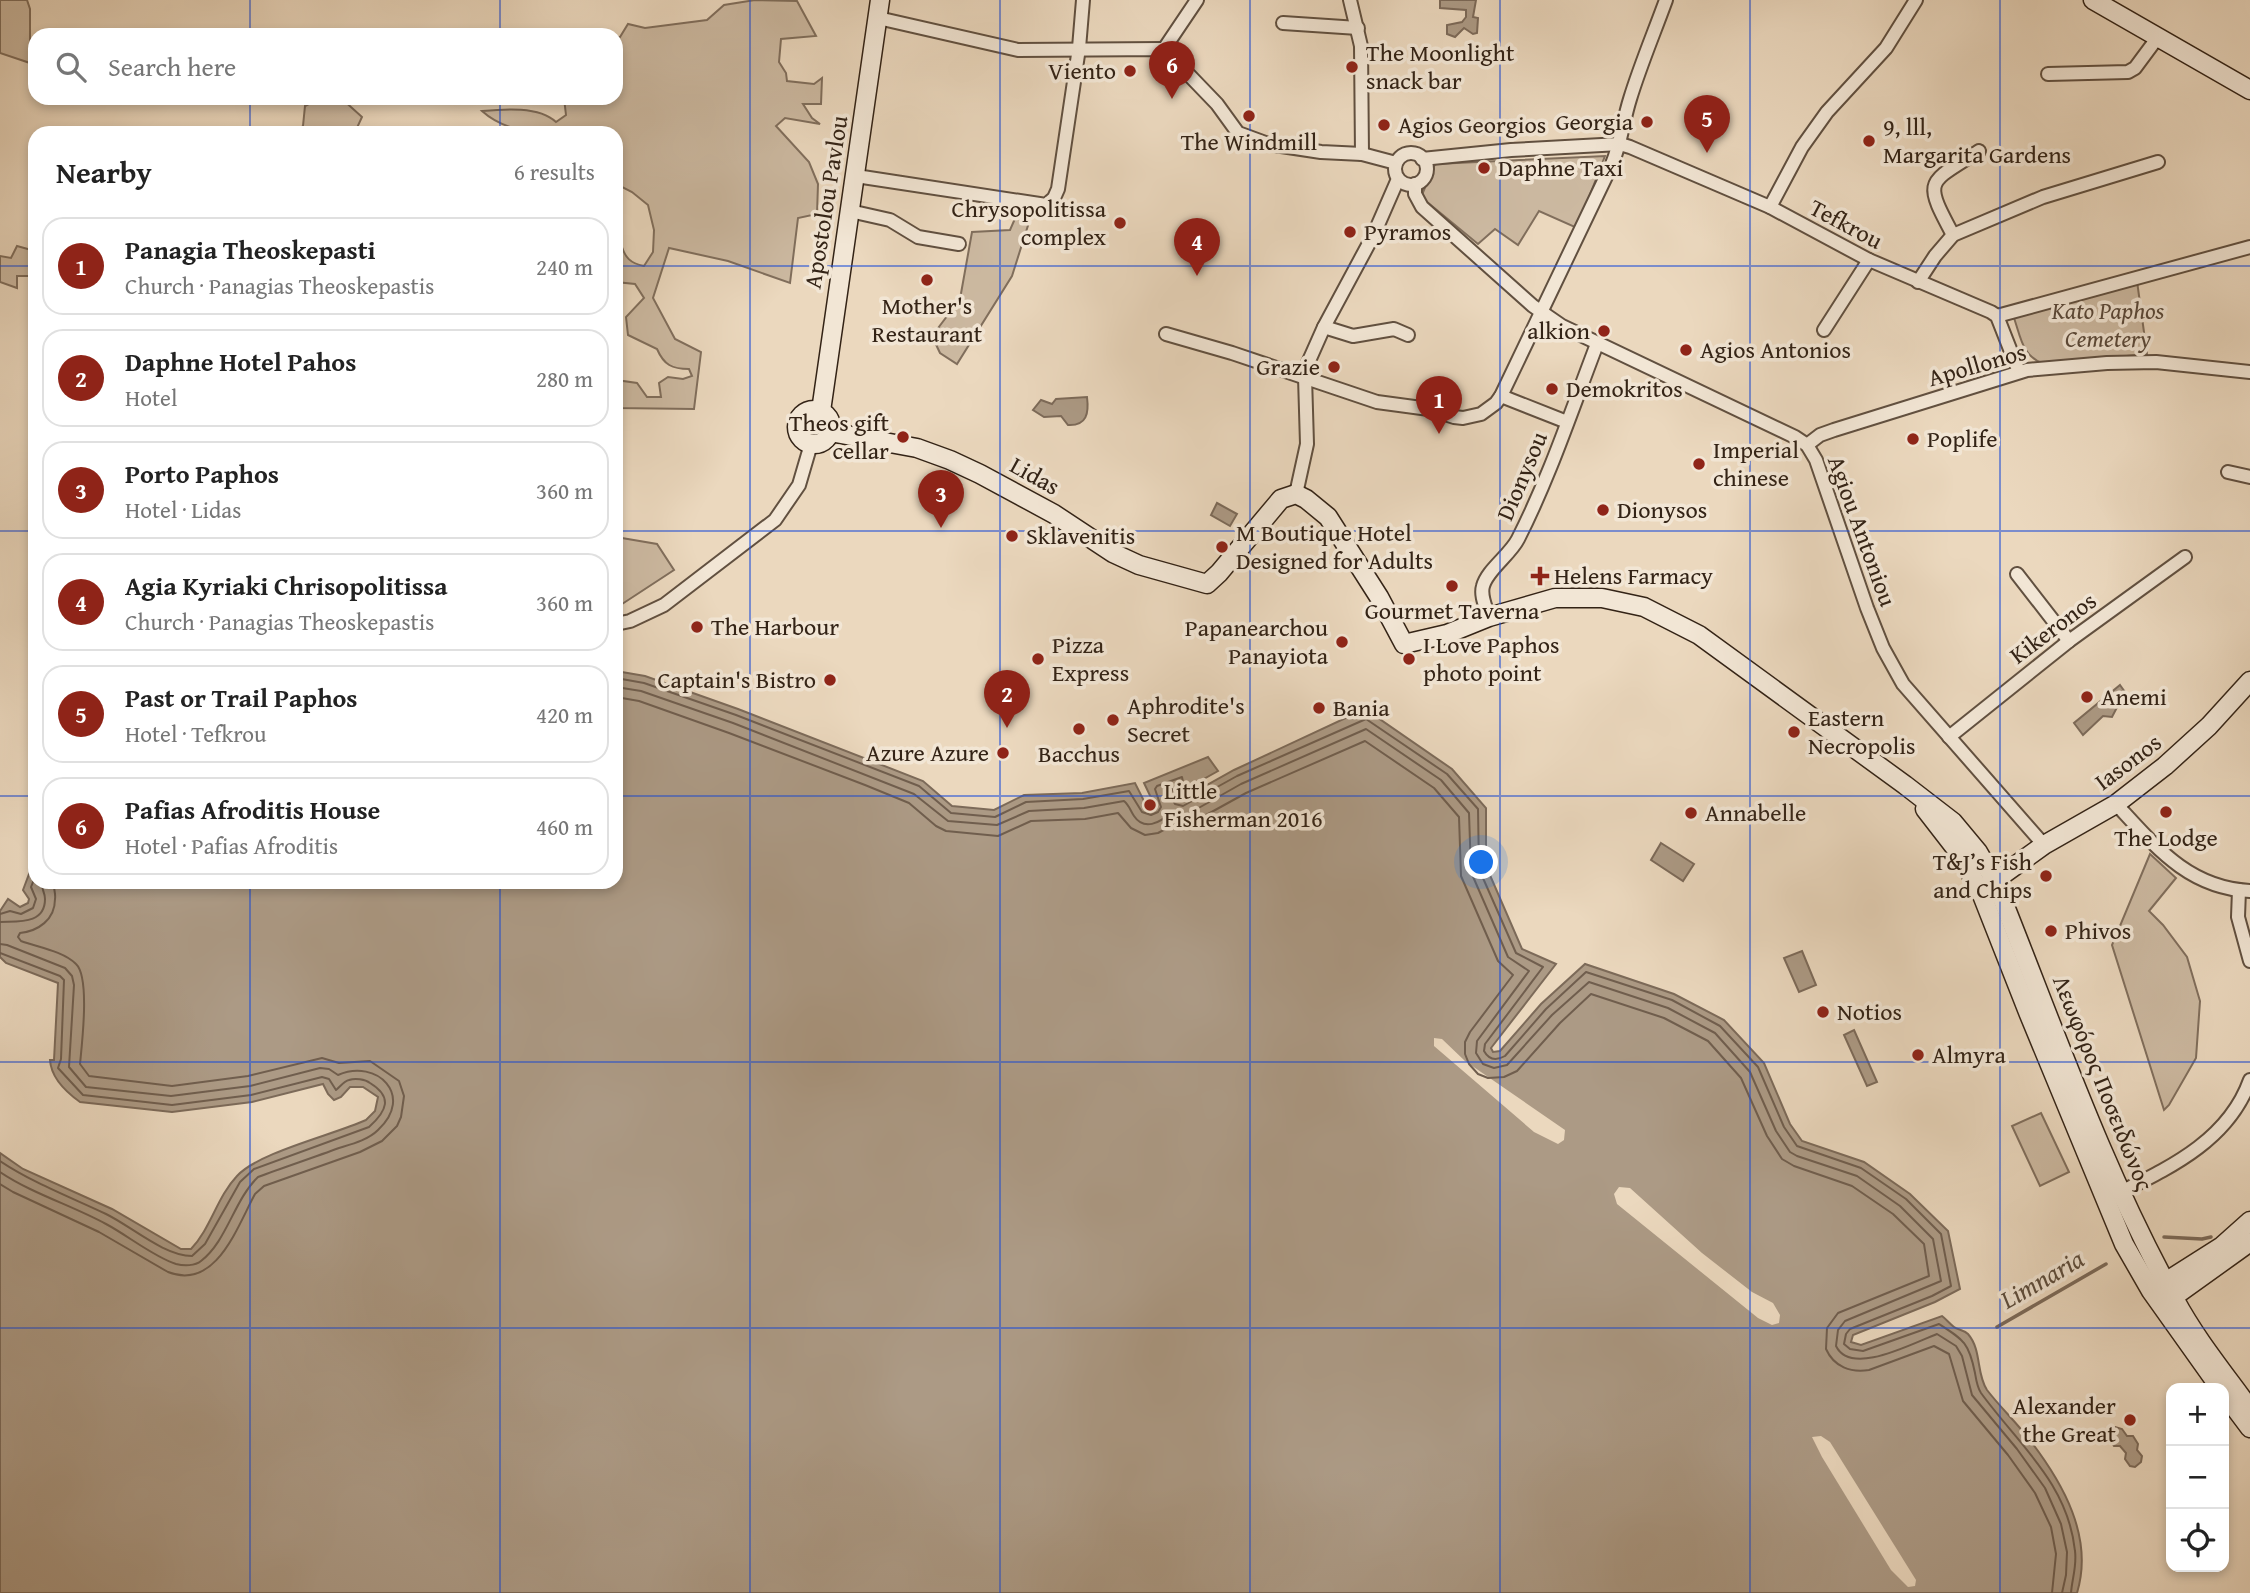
<!DOCTYPE html>
<html lang="en">
<head>
<meta charset="utf-8">
<style>
	body { margin:0; font-family:"Gentium Book Plus",serif; background:#f2f2f2; color:#222 }
	.controls { position:absolute; right:21px; bottom:21px; display:grid; overflow:hidden; border-radius:14px; box-shadow:0 4px 10px #0003 }
	.controls button { width:63px; height:63px; display:grid; place-items:center; padding:0; border:0; border-bottom:2px solid #e0e0e0; background:#fff; color:#222; font:35px sans-serif }
	.you { position:absolute; left:1482px; top:863px; width:24px; height:24px; margin:-18px; border:5px solid #fff; border-radius:50%; background:#1a73e8; box-shadow:0 0 0 10px #1a73e833 }
	.badge { display:grid; place-items:center; width:46px; height:46px; border-radius:50%; background:#8f2418; color:#fff; font-size:23px; font-weight:700 }
	.pin { position:absolute; translate:-50% -58px; filter:drop-shadow(0 2px 4px #0008) }
	.pin::after { content:''; position:absolute; top:37px; width:24px; height:21px; background:inherit; clip-path:polygon(0 0,100% 0,50% 100%) }
	.list { margin:0; padding:0; list-style:none }
	h2 { display:flex; justify-content:space-between; align-items:center; height:91px; margin:0; padding:0 28px; font-size:30px }
	h2 small { font-size:23px; font-weight:400; color:#767676 }
	.list li { display:grid; grid-template-columns:46px 1fr auto; gap:21px; align-items:center; box-sizing:border-box; height:98px; margin:0 14px 14px; padding:0 14px; border:2px solid #e0e0e0; border-radius:21px }
	.list b { display:block; font-size:26px; white-space:nowrap }
	.list p { margin:0; font-size:23px; white-space:nowrap; color:#767676 }
	.list em { font-size:23px; font-style:normal; color:#767676 }
	.icon { flex:none; width:38px; height:38px; fill:none; stroke:currentColor; stroke-width:2; stroke-linecap:round; stroke-linejoin:round }
	.map { position:relative; flex:none; width:2250px; height:1593px; overflow:hidden }
	.search { position:absolute; background:#fff; box-shadow:0 4px 10px #0003; left:28px; top:28px; width:595px; height:77px; display:flex; align-items:center; gap:18px; box-sizing:border-box; padding:0 24px; border-radius:21px; color:#767676; font-size:26px }
	.panel { position:absolute; background:#fff; box-shadow:0 4px 10px #0003; left:28px; top:126px; width:595px; height:763px; border-radius:21px }
	.map>svg:first-child { display:block }
</style>
</head>
<body>
<div class="map">
<svg width="2250" height="1593" viewBox="0 0 2250 1593">
	<rect width="100%" height="100%" fill="#ebd8be"/>
	<filter id="stains"><feTurbulence type="fractalNoise" baseFrequency=".00286" numOctaves="4"/><feColorMatrix values="0 0 0 0 .2 0 0 0 0 .09 0 0 0 0 .02 0 0 0 .5 -.17"/></filter>
	<radialGradient id="worn" r=".72"><stop offset=".6" stop-color="#630" stop-opacity="0"/><stop offset="1" stop-color="#630" stop-opacity=".3"/></radialGradient>
	<g fill="#ccb9a1" stroke="#806e5c" stroke-width="2">
		<path d="M0,0H27L30,9V63L0,53Z"/>
		<path d="M755,0L797,1L816,36L781,39L779,62L786,73L787,81L814,84L822,78L821,104H803L812,118L820,124L785,118L776,126L809,162L818,184L817,214L798,218L790,283L728,261L669,248L653,298L675,339L701,352L694,409L616,408V380L637,383L647,397H661L659,383L668,377L683,379L692,376L689,369C672,369 664,365 657,349L628,335L626,317L644,298L635,284L616,282V242L621,244C625,258 630,263 644,266L653,252L654,230L648,205L632,192L616,184V133C574,133 516,142 482,111C504,109 539,106 556,122L566,115L564,98H616V37H620L628,24L645,28L707,20L724,5Z"/>
		<path d="M320,98H341L362,117L356,130L346,133H291L303,126L305,106Z"/>
		<path d="M1605,156L1577,228L1539,211L1518,245L1495,229L1478,244L1421,197L1435,164Z"/>
		<path d="M1017,214L1031,216L1012,276L957,364L940,353L932,336L960,299L972,232L1010,230Z"/>
		<path d="M17,246L35,251V276H17V288L0,282V256L11,258Z"/>
		<path d="M2137,281L2147,354L2044,364C2022,356 2021,338 2014,318Z"/>
		<path d="M616,537L657,544L674,570L616,608Z"/>
		<path d="M2150,854L2176,878L2149,911L2163,925L2187,957L2200,1001L2196,1058L2169,1105L2164,1110L2112,945Z"/>
		<path d="M2041,1113L2069,1172L2040,1186L2012,1126Z"/>
	</g>
	<g fill="#ac9a85" stroke="#7c6a59" stroke-width="2">
		<path d="M1440,0H1476L1473,17L1478,18L1477,33L1473,34L1464,28L1455,37L1447,34V25L1462,22L1466,17V10L1440,8Z"/>
		<path d="M1087,397C1089,413 1087,426 1068,425L1061,416L1044,417L1033,410L1041,400L1052,404L1056,399Z"/>
		<path d="M1217,503L1237,514L1230,526L1211,515Z"/>
		<path d="M616,671L645,676L738,709L923,781L952,806L994,810L1024,795L1082,793L1135,783L1148,809L1155,806L1144,783L1208,757L1218,771L1177,794L1180,800L1234,770L1365,709L1452,769L1486,808V866L1522,949L1556,964L1491,1048L1493,1052L1500,1051L1541,1004L1585,964L1674,994L1724,1020L1764,1063L1790,1124L1802,1141L1864,1162L1910,1194L1948,1231L1960,1289L1935,1302L1853,1335L1851,1342L1861,1345L1942,1316C1946,1319 1950,1324 1954,1327C1958,1330 1964,1330 1968,1334C1982,1350 1976,1374 1987,1390C2000,1407 2016,1422 2029,1439C2063,1483 2094,1537 2077,1593H0V1153L23,1169L112,1209L181,1249H191C211,1228 217,1197 237,1176C259,1152 333,1135 366,1120L375,1111L378,1097L363,1087H350L341,1097L334,1100L328,1094L323,1084L252,1102L172,1112L80,1102C66,1092 51,1077 50,1060H54L58,983L6,963L0,957V911L8,899L20,907L28,903L29,899L23,890L35,858V882H616Z"/>
		<path d="M2120,685L2125,692L2112,717L2103,716L2083,735L2074,723Z"/>
		<path d="M1661,843L1694,864L1683,881L1651,860Z"/>
		<path d="M1802,951L1816,985L1799,992L1784,958Z"/>
		<path d="M1854,1030L1877,1082L1867,1086L1844,1035Z"/>
		<path d="M2115,1427L2122,1429L2127,1436H2133L2138,1444L2137,1450L2142,1456L2141,1462L2135,1467L2130,1466L2125,1459L2126,1453L2120,1446H2114L2109,1439V1431Z"/>
	</g>
	<g fill="#ebd8be">
		<path d="M1434,1038L1442,1039L1465,1061L1565,1130L1564,1140L1558,1144L1534,1132L1434,1046Z"/>
		<path d="M1619,1187L1630,1188L1702,1253L1752,1292L1773,1303L1780,1315L1779,1323L1772,1325L1758,1318L1617,1204L1614,1194Z"/>
		<path d="M1821,1436L1830,1442L1916,1580L1915,1586L1908,1587L1891,1570L1822,1457L1812,1437Z"/>
	</g>
	<g fill="none" stroke-linecap="round" stroke-linejoin="round">
		<g stroke="#705e4e" stroke-width="2">
			<path d="M616,678L644,683L736,715L919,786L951,813L995,817L1026,802L1083,799L1129,791L1142,812L1151,815L1158,812L1161,807L1155,789L1157,786L1182,777L1183,782L1173,788L1170,795L1175,804L1183,806L1237,776L1366,719L1447,774L1478,809L1479,869L1516,953L1543,967L1485,1044L1484,1051C1489,1060 1496,1061 1505,1056L1546,1009L1586,972L1672,1000L1720,1026L1758,1067L1784,1127L1797,1146L1861,1168L1906,1199L1941,1234L1951,1286L1932,1296L1850,1329L1846,1334L1844,1344L1850,1349L1863,1351L1939,1324C1964,1340 1969,1343 1975,1373C1976,1379 1977,1387 1981,1393C2018,1444 2068,1483 2075,1551C2077,1566 2072,1579 2071,1593"/>
			<path d="M616,687L641,691L733,723L914,794L948,821L997,825L1029,811L1084,808L1124,801C1129,805 1130,810 1134,816C1144,831 1160,823 1170,813L1180,815L1188,814L1241,784L1366,729L1441,780L1469,813L1471,872L1508,957L1529,971L1477,1041L1476,1053L1483,1064L1494,1068L1507,1065L1552,1015L1589,982L1668,1008L1715,1033L1750,1072L1776,1131L1790,1152L1797,1156L1857,1176L1900,1206L1933,1239L1941,1281L1845,1321L1838,1330L1836,1346C1851,1377 1913,1343 1937,1334L1956,1346L1962,1356L1972,1395L2017,1449L2045,1488L2061,1524L2067,1552L2066,1575L2062,1593"/>
			<path d="M616,697L639,701L729,733L865,785L909,803L936,826L946,831L998,836L1031,821L1085,819L1118,813L1131,828L1145,835L1158,833L1173,825H1188L1246,793L1365,741L1434,788L1459,817L1461,876L1498,961L1513,975L1470,1032L1465,1042V1054L1469,1064L1478,1074L1488,1078L1504,1077L1517,1071L1560,1023L1591,994L1664,1018L1708,1041L1741,1078L1767,1136L1782,1159L1794,1166L1852,1186L1893,1214L1924,1244L1929,1276L1838,1313L1827,1328L1826,1349C1834,1367 1851,1373 1869,1370L1934,1346L1949,1354L1963,1401L2008,1455L2035,1493L2051,1527L2056,1554L2052,1593"/>
			<path d="M0,914L10,911L21,914L33,908L36,899L31,887L35,877"/>
			<path d="M0,922C17,921 45,925 45,899C45,892 41,889 42,882"/>
			<path d="M0,944L7,945L65,968L72,976L74,985L69,1067L86,1087L171,1096L250,1086L320,1068L329,1069L338,1075C377,1058 415,1096 378,1130C368,1140 352,1144 339,1148C312,1158 285,1167 258,1177C234,1200 227,1241 201,1261C195,1266 184,1266 176,1264C154,1257 127,1235 106,1224C71,1205 33,1194 0,1172"/>
			<path d="M0,953L60,976L64,980L61,1059L58,1068L83,1095L172,1105L251,1095L322,1077L329,1079L336,1090C340,1087 344,1081 349,1080C355,1078 365,1079 370,1083C393,1097 387,1111 369,1127L254,1169L240,1182L205,1244L192,1256C164,1256 131,1226 106,1214C70,1197 33,1183 0,1161"/>
			<path d="M0,1184L13,1192L99,1232L168,1272C216,1291 237,1227 255,1194L264,1186L360,1152L382,1141L397,1126L401,1117L404,1096L399,1081L370,1061L339,1063L322,1058L248,1076L172,1086L89,1076L80,1064C82,1043 90,977 76,964C63,951 37,947 21,941L18,937L20,933C38,931 55,920 55,899C56,893 53,888 54,882"/>
		</g>
		<g stroke="#7c6a59" stroke-width="3.5">
			<path d="M2164,1237L2202,1239L2211,1237"/>
			<path d="M1997,1327L2106,1264"/>
		</g>
		<defs>
			<g id="street">
				<path d="M1350,0L1361,46L1362,154"/>
				<path d="M878,18L1018,50L1164,49L1217,104L1238,133L1268,144L1321,152L1362,154L1396,163"/>
				<path d="M1283,23L1358,28"/>
				<path d="M1164,49L1197,0"/>
				<path d="M2048,74L2128,72L2135,68L2158,37"/>
				<circle cx="1411" cy="169" r="16"/>
				<path d="M1422,159L1511,150L1620,144L1630,147L1770,207L1869,260L1991,312L1997,316L2019,372"/>
				<path d="M856,176L1046,205L1054,198L1058,189L1079,48L1083,0"/>
				<path d="M1415,184V194L1422,207L1533,306L1562,326L1795,437L1807,445L1816,460L1867,608L1883,648L1903,684L2044,845"/>
				<path d="M1770,207L1802,147L1827,112L1886,48L1916,0"/>
				<path d="M850,211L890,220L918,237L959,244"/>
				<path d="M1953,235C1923,179 1927,184 1979,151"/>
				<path d="M1918,282L1935,256L1953,235L2043,197L2158,162"/>
				<path d="M1997,316L2250,247"/>
				<path d="M1324,327L1353,336L1394,329L1408,335"/>
				<path d="M1824,330L1869,260"/>
				<path d="M1166,334L1232,353L1377,402L1429,409L1454,417L1463,418L1481,414L1496,403L1501,396L1612,164C1621,143 1623,121 1630,99C1640,66 1654,33 1666,0"/>
				<path d="M1501,396L1567,422"/>
				<path d="M1807,445L1820,435L1834,430L2027,370L2107,363L2156,362L2250,372"/>
				<path d="M2228,472L2250,477"/>
				<path d="M1296,494L1307,444L1305,377L1308,363L1324,327L1374,234L1398,179"/>
				<path d="M2017,574L2069,641"/>
				<path d="M1489,617C1486,607 1480,596 1483,586C1487,570 1510,555 1518,539C1550,476 1572,409 1597,344"/>
				<path d="M616,624L630,621L664,605L775,520L799,485L811,444"/>
				<path d="M1949,737L2069,641L2185,557"/>
				<path d="M2116,804C2155,846 2188,888 2250,891"/>
				<path d="M2239,890L2238,917L2250,961"/>
				<path d="M2121,1192C2173,1166 2229,1139 2250,1080"/>
			</g>
			<g id="secondary">
				<path d="M2093,0L2250,90"/>
				<circle cx="814" cy="427" r="17"/>
				<path d="M821,411L880,0"/>
				<path d="M830,432L917,448L950,460L980,474L1054,514L1113,553L1139,565L1207,584L1219,573L1281,499L1296,494L1306,499L1328,517L1379,597L1404,644L1447,634L1489,617L1555,598H1602L1644,607L1699,635L1905,785L1953,822L1978,852L1995,881C2052,1022 2101,1167 2175,1300C2196,1339 2224,1373 2250,1409"/>
				<path d="M1925,809L1956,849L1980,890L2028,1012L2124,1244L2151,1291L2220,1388"/>
				<path d="M1987,886L2044,845L2116,804L2165,766L2209,726L2250,681"/>
				<path d="M2156,1288L2222,1246L2250,1221"/>
				<path d="M2165,1303L2250,1242"/>
				<path d="M2229,1400L2250,1428"/>
			</g>
		</defs>
		<use href="#street" stroke="#615040" stroke-width="16"/>
		<use href="#secondary" stroke="#332316" stroke-width="21"/>
		<use href="#street" stroke="#f2e6d5" stroke-width="12"/>
		<use href="#secondary" stroke="#f2e6d5" stroke-width="18"/>
	</g>
	<path fill="none" stroke="#1d4ed8" stroke-width="2" stroke-opacity="0.55" d="M250,0V35M500,0V35M750,0V1593M1000,0V1593M1250,0V1593M1500,0V1593M1750,0V1593M2000,0V1593M250,98V133M500,98V133M0,266H35M616,266H2250M0,531H35M616,531H2250M0,796H35M616,796H2250M250,882V1593M500,882V1593M0,1062H2250M0,1328H2250"/>
	<g fill="#8f2418" stroke="#f2e6d5" stroke-width="2.5">
		<circle cx="1352" cy="67" r="7"/>
		<circle cx="1130" cy="71" r="7"/>
		<circle cx="1249" cy="116" r="7"/>
		<circle cx="1647" cy="122" r="7"/>
		<circle cx="1384" cy="125" r="7"/>
		<circle cx="1869" cy="141" r="7"/>
		<circle cx="1484" cy="168" r="7"/>
		<circle cx="1120" cy="223" r="7"/>
		<circle cx="1350" cy="232" r="7"/>
		<circle cx="927" cy="280" r="7"/>
		<circle cx="1604" cy="331" r="7"/>
		<circle cx="1686" cy="350" r="7"/>
		<circle cx="1334" cy="367" r="7"/>
		<circle cx="1552" cy="389" r="7"/>
		<circle cx="903" cy="437" r="7"/>
		<circle cx="1913" cy="439" r="7"/>
		<circle cx="1699" cy="464" r="7"/>
		<circle cx="1603" cy="510" r="7"/>
		<circle cx="1012" cy="536" r="7"/>
		<circle cx="1222" cy="547" r="7"/>
		<path d="M1536.5 565.5h7v7h7v7h-7v7h-7v-7h-7v-7h7z"/>
		<circle cx="1452" cy="586" r="7"/>
		<circle cx="697" cy="627" r="7"/>
		<circle cx="1342" cy="642" r="7"/>
		<circle cx="1038" cy="659" r="7"/>
		<circle cx="1409" cy="659" r="7"/>
		<circle cx="830" cy="680" r="7"/>
		<circle cx="2087" cy="697" r="7"/>
		<circle cx="1319" cy="708" r="7"/>
		<circle cx="1113" cy="720" r="7"/>
		<circle cx="1079" cy="729" r="7"/>
		<circle cx="1794" cy="732" r="7"/>
		<circle cx="1003" cy="753" r="7"/>
		<circle cx="1150" cy="805" r="7"/>
		<circle cx="2166" cy="812" r="7"/>
		<circle cx="1691" cy="813" r="7"/>
		<circle cx="2046" cy="876" r="7"/>
		<circle cx="2051" cy="931" r="7"/>
		<circle cx="1823" cy="1012" r="7"/>
		<circle cx="1918" cy="1055" r="7"/>
		<circle cx="2130" cy="1420" r="7"/>
	</g>
	<g text-anchor="middle" stroke-width="7" stroke-linejoin="round" paint-order="stroke">
		<g font-size="24" fill="#332316" stroke="#f2e6d5" text-anchor="start">
			<text x="1366" y="61">The Moonlight<tspan x="1366" dy="28">snack bar</tspan></text>
			<text x="1116" y="79" text-anchor="end">Viento</text>
			<text x="1633" y="130" text-anchor="end">Georgia</text>
			<text x="1398" y="133">Agios Georgios</text>
			<text x="1883" y="135">9, lll,<tspan x="1883" dy="28">Margarita Gardens</tspan></text>
			<text x="1249" y="150" text-anchor="middle">The Windmill</text>
			<text x="1498" y="176">Daphne Taxi</text>
			<text x="1106" y="217" text-anchor="end">Chrysopolitissa<tspan x="1106" dy="28">complex</tspan></text>
			<text x="1364" y="240">Pyramos</text>
			<text x="927" y="314" text-anchor="middle">Mother's<tspan x="927" dy="28">Restaurant</tspan></text>
			<text x="1590" y="339" text-anchor="end">alkion</text>
			<text x="1700" y="358">Agios Antonios</text>
			<text x="1320" y="375" text-anchor="end">Grazie</text>
			<text x="1566" y="397">Demokritos</text>
			<text x="889" y="431" text-anchor="end">Theos gift<tspan x="889" dy="28">cellar</tspan></text>
			<text x="1927" y="447">Poplife</text>
			<text x="1713" y="458">Imperial<tspan x="1713" dy="28">chinese</tspan></text>
			<text x="1617" y="518">Dionysos</text>
			<text x="1236" y="541">M Boutique Hotel<tspan x="1236" dy="28">Designed for Adults</tspan></text>
			<text x="1026" y="544">Sklavenitis</text>
			<text x="1554" y="584">Helens Farmacy</text>
			<text x="1452" y="619" text-anchor="middle">Gourmet Taverna</text>
			<text x="711" y="635">The Harbour</text>
			<text x="1328" y="636" text-anchor="end">Papanearchou<tspan x="1328" dy="28">Panayiota</tspan></text>
			<text x="1052" y="653">Pizza<tspan x="1052" dy="28">Express</tspan></text>
			<text x="1423" y="653">I Love Paphos<tspan x="1423" dy="28">photo point</tspan></text>
			<text x="816" y="688" text-anchor="end">Captain's Bistro</text>
			<text x="2101" y="705">Anemi</text>
			<text x="1127" y="714">Aphrodite's<tspan x="1127" dy="28">Secret</tspan></text>
			<text x="1333" y="716">Bania</text>
			<text x="1808" y="726">Eastern<tspan x="1808" dy="28">Necropolis</tspan></text>
			<text x="989" y="761" text-anchor="end">Azure Azure</text>
			<text x="1079" y="762" text-anchor="middle">Bacchus</text>
			<text x="1164" y="799">Little<tspan x="1164" dy="28">Fisherman 2016</tspan></text>
			<text x="1705" y="821">Annabelle</text>
			<text x="2166" y="846" text-anchor="middle">The Lodge</text>
			<text x="2032" y="870" text-anchor="end">T&amp;J’s Fish<tspan x="2032" dy="28">and Chips</tspan></text>
			<text x="2065" y="939">Phivos</text>
			<text x="1837" y="1020">Notios</text>
			<text x="1932" y="1063">Almyra</text>
			<text x="2116" y="1414" text-anchor="end">Alexander<tspan x="2116" dy="28">the Great</tspan></text>
		</g>
		<g font-size="24" fill="#332316" stroke="#f2e6d5">
			<text transform="translate(826 202) rotate(-81)" y="8">Apostolou Pavlou</text>
			<text transform="translate(1846 224) rotate(28)" y="8">Tefkrou</text>
			<text transform="translate(1977 365) rotate(-16)" y="8">Apollonos</text>
			<text transform="translate(1035 476) rotate(29)" y="8">Lidas</text>
			<text transform="translate(1522 476) rotate(-67)" y="8">Dionysou</text>
			<text transform="translate(1862 531) rotate(70)" y="8">Agiou Antoniou</text>
			<text transform="translate(2053 628) rotate(-37)" y="8">Kikeronos</text>
			<text transform="translate(2128 762) rotate(-37)" y="8">Iasonos</text>
			<text transform="translate(2103 1083) rotate(68)" y="8">Λεωφόρος Ποσειδώνος</text>
		</g>
		<g font-size="24" font-style="italic" fill="#594839" stroke="#f2e6d5">
			<text x="2108" y="319">Kato Paphos<tspan x="2108" dy="28">Cemetery</tspan></text>
		</g>
		<g font-size="26" font-style="italic" fill="#5d4d3d" stroke="#f2e6d5">
			<text transform="translate(2042 1279) rotate(-30)" y="9">Limnaria</text>
		</g>
	</g>
	<rect width="100%" height="100%" filter="url(#stains)"/>
	<rect width="100%" height="100%" fill="url(#worn)"/>
</svg>
<div class="controls">
<button>+</button>
<button>−</button>
<button><svg class="icon" aria-label="locate" viewBox="0 0 24 24"><circle cx="12" cy="12" r="6"/><path d="M12 2v4M12 18v4M2 12h4M18 12h4"/></svg></button>
</div>
<div class="you"></div>
<div class="pin badge" style="left:1439px;top:434px">1</div>
<div class="pin badge" style="left:1007px;top:728px">2</div>
<div class="pin badge" style="left:941px;top:528px">3</div>
<div class="pin badge" style="left:1197px;top:276px">4</div>
<div class="pin badge" style="left:1707px;top:153px">5</div>
<div class="pin badge" style="left:1172px;top:99px">6</div>
<div class="search"><svg class="icon" aria-label="search" viewBox="0 0 24 24"><circle cx="10" cy="10" r="6"/><path d="M15 15l6 6"/></svg>Search here</div>
<section class="panel">
<h2>Nearby<small>6 results</small></h2>
<ul class="list">
<li><span class="badge">1</span><div><b>Panagia Theoskepasti</b><p>Church · Panagias Theoskepastis</p></div><em>240 m</em></li>
<li><span class="badge">2</span><div><b>Daphne Hotel Pahos</b><p>Hotel</p></div><em>280 m</em></li>
<li><span class="badge">3</span><div><b>Porto Paphos</b><p>Hotel · Lidas</p></div><em>360 m</em></li>
<li><span class="badge">4</span><div><b>Agia Kyriaki Chrisopolitissa</b><p>Church · Panagias Theoskepastis</p></div><em>360 m</em></li>
<li><span class="badge">5</span><div><b>Past or Trail Paphos</b><p>Hotel · Tefkrou</p></div><em>420 m</em></li>
<li><span class="badge">6</span><div><b>Pafias Afroditis House</b><p>Hotel · Pafias Afroditis</p></div><em>460 m</em></li>
</ul>
</section>
</div>
</body>
</html>
